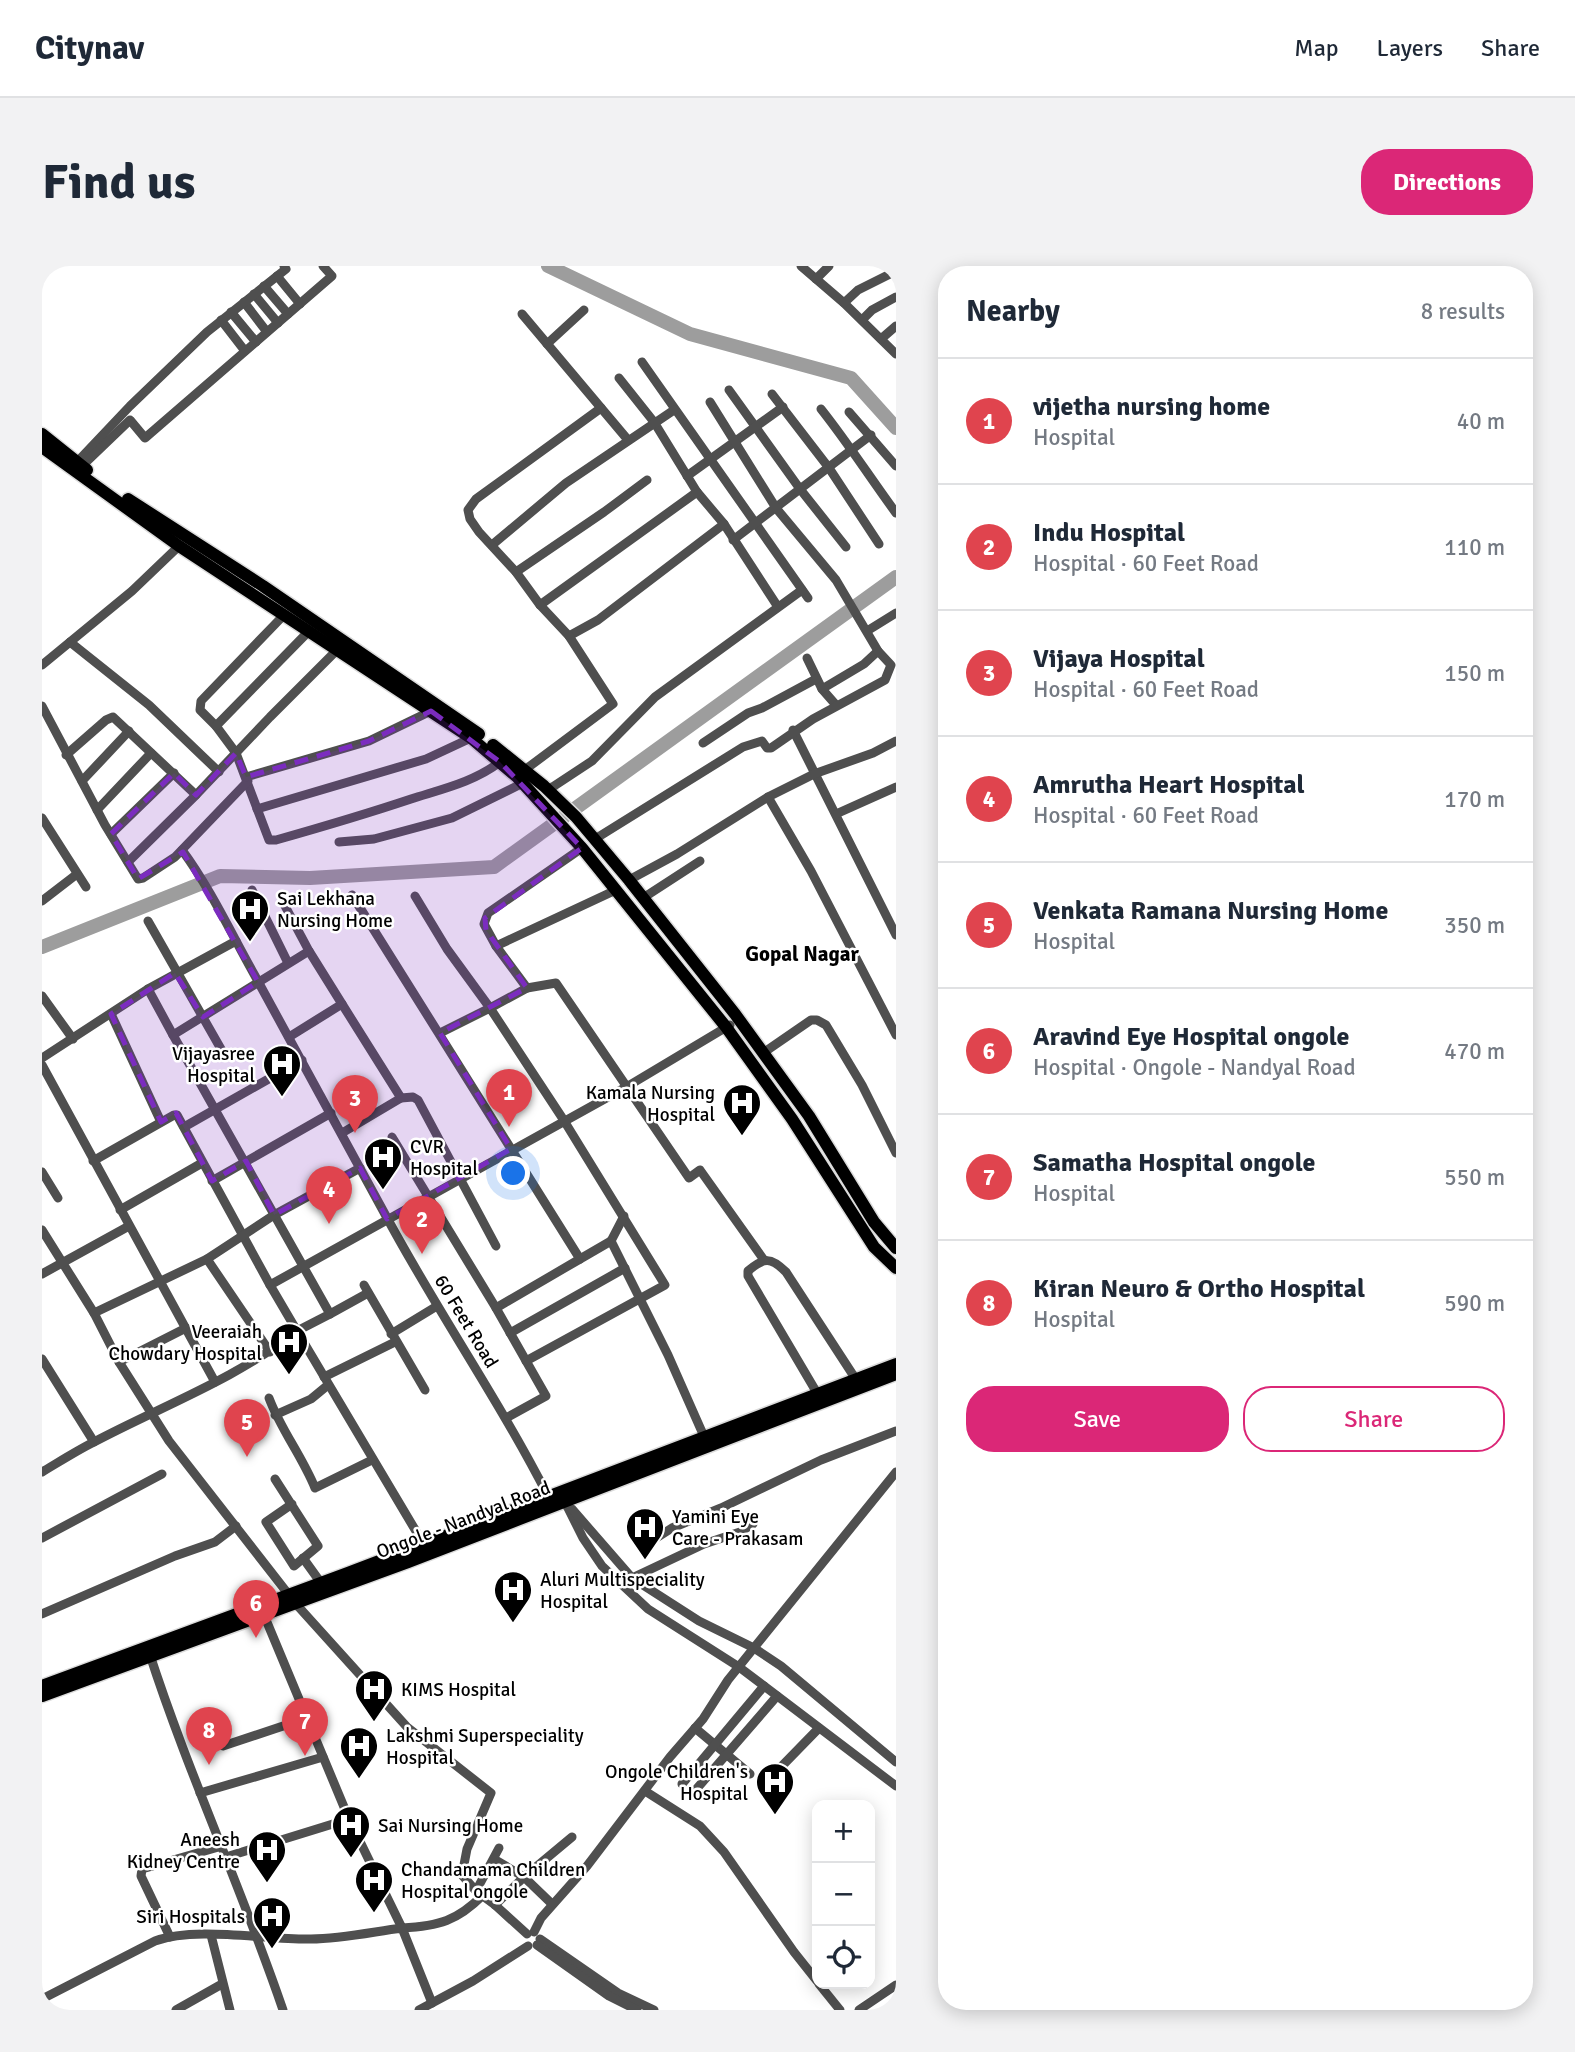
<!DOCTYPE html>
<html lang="en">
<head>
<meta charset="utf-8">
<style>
	body { margin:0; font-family:Signika,sans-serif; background:#f2f2f3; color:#1f2937 }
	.controls { position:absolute; right:21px; bottom:21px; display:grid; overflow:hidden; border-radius:14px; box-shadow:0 4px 18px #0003 }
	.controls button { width:63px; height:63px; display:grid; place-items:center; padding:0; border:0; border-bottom:2px solid #e0e1e3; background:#fff; color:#1f2937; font:35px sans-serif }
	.you { position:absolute; left:472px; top:908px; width:24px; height:24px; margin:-18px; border:5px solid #fff; border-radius:50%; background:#1a73e8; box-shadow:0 0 0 10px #1a73e833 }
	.badge { display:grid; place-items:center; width:46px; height:46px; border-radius:50%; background:#db2777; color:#fff; font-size:23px; font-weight:700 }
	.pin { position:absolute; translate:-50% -58px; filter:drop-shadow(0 2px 4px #0008) }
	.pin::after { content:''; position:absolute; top:37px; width:24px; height:21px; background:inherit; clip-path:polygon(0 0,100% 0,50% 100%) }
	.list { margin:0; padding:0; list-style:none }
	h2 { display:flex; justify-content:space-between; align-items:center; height:91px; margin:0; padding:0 28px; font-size:30px }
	h2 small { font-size:23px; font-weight:400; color:#747a83 }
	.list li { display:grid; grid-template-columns:46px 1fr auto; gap:21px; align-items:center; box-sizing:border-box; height:126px; padding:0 28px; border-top:2px solid #e0e1e3 }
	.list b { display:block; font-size:26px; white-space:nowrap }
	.list p { margin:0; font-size:23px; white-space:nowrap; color:#747a83 }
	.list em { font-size:23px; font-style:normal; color:#747a83 }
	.actions { display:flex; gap:14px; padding:21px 28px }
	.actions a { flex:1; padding:16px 0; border:2px solid #db2777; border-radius:28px; text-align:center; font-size:24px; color:#db2777 }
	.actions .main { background:#db2777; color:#fff }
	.icon { flex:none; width:38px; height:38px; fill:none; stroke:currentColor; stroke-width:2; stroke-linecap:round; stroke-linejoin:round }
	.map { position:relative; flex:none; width:854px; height:1744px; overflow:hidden; border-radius:28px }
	header { display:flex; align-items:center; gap:42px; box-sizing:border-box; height:98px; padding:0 35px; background:#fff; border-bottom:2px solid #e0e1e3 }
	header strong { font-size:33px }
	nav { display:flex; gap:38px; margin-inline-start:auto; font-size:24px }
	.intro { display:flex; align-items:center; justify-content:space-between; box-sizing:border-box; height:168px; padding:0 42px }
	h1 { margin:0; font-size:49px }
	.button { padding:18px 32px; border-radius:28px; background:#db2777; color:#fff; font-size:24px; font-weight:700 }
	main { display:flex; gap:42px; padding:0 42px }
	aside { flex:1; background:#fff; border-radius:28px; box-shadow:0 4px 18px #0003 }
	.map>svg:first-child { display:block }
</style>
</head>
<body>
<header>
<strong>Citynav</strong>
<nav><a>Map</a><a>Layers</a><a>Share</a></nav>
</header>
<div class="intro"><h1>Find us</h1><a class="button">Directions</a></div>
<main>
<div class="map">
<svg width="854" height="1744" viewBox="0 0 854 1744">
	<rect width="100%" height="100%" fill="#fff"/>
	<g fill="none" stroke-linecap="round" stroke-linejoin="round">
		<g stroke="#9d9d9d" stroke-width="14">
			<path d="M506,0L648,68L809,112L854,162"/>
			<path d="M0,681L178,610L268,612L452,601L854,311"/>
		</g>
		<defs>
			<g id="major">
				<path d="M0,168L45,204"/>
				<path d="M0,181L137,280L429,472L475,511L540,582L684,761L750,853L832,981L854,1002"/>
				<path d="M86,233L221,320L437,468"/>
				<path d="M451,479L502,520L534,551L587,614L693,748L767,850L832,956L854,982"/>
				<path d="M0,1420L306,1307L854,1098"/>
				<path d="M0,1430L366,1296L854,1108"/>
			</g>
		</defs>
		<use href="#major" stroke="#dbdbdb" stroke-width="15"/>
		<g stroke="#4f4f4f" stroke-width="9">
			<path d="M759,0L802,37L854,88"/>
			<path d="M235,10L258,38"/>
			<path d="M774,13L787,0"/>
			<path d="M222,20L246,48"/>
			<path d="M212,28L236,57"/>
			<path d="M202,36L225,66"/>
			<path d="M802,37L816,24L854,5"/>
			<path d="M189,46L214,76"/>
			<path d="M480,48L586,174"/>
			<path d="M179,54L203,85"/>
			<path d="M820,54L830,44L854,31"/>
			<path d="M839,73L854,60"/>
			<path d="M505,78L542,44"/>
			<path d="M600,96L766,332"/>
			<path d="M577,112L612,156L655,226L682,258L736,341"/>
			<path d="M687,124L758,223L804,281"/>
			<path d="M730,128L787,202L837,278"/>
			<path d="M779,143C806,177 829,213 854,247"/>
			<path d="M807,146L854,200"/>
			<path d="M35,196L88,140L165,66L244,3L242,0"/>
			<path d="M40,200L88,154L103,172L290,10L281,0"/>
			<path d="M645,210L741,141"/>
			<path d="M691,274L829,169"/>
			<path d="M450,279L524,217L632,144"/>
			<path d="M474,306L562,246L605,214"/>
			<path d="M498,339L655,226"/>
			<path d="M241,350L159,435L158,444L174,460L194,487L227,574H234C280,561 324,548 369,533C400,523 432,516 458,496"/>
			<path d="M825,365L854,347"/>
			<path d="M527,370L556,354L682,258"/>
			<path d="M28,376L107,439L177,506"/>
			<path d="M765,392L780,423L794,439"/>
			<path d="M0,399L90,325L137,280"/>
			<path d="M780,423L822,398L836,385"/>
			<path d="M0,440L63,559L96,613L101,612L133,591L206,515"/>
			<path d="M174,460L267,365"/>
			<path d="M751,464L854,669"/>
			<path d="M661,477L706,447L720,442L774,413"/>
			<path d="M24,489L64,454L71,451L154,529"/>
			<path d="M480,506L571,438L527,370L498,339L474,306L437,266L428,253L426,244L434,233L559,142"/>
			<path d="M204,511L327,475L389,445"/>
			<path d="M40,515L87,465"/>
			<path d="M506,524L550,495L613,431L760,324"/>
			<path d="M726,531L769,605L854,769"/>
			<path d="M215,543L384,493L429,472"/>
			<path d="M55,544L109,487"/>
			<path d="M794,548L854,521"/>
			<path d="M0,552L44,621"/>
			<path d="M69,568L132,507"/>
			<path d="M553,573L701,481L720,475L725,482H729L771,453L843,414L849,399L836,385L794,314L734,242L668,136"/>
			<path d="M297,576L332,573L410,552L481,517"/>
			<path d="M140,584C168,622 189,667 212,708C256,789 300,869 344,950C395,1045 457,1134 506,1230"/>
			<path d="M86,596L154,529L228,451L295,384"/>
			<path d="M587,614L635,588L726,531L772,508L831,487L854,475"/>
			<path d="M210,624L246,697"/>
			<path d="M574,624L454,680L485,722L514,717L647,912L658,904L722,994"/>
			<path d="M310,629L538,993L454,1042L504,1130L464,1152"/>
			<path d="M373,630L405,683L448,742L485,722"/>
			<path d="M601,632L658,595"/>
			<path d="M0,635L35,608"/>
			<path d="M243,640L267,685L300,738L247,771"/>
			<path d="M106,655L183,790"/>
			<path d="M454,680L442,658L446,647L540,582"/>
			<path d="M267,685L131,769L288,1048L255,1065L381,1277"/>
			<path d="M106,723L131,769"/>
			<path d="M0,730L31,773"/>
			<path d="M300,738L359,832L300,867"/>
			<path d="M69,748L119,856"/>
			<path d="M398,767L448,742L521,853L623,1019L484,1095"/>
			<path d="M721,787L769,754H775L784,759L820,819L854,887"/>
			<path d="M0,792L106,723L194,675"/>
			<path d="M0,799L173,1116"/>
			<path d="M359,832L371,831L376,834L454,980"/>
			<path d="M142,861L260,794"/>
			<path d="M350,871L454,1042"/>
			<path d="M51,895L132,849H135L228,1019"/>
			<path d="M0,906L16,932"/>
			<path d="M170,915L289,847"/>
			<path d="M78,944L160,897"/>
			<path d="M0,964L52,1047L77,1096L127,1175L247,1329"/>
			<path d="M569,975L582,950"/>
			<path d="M165,993L228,1086"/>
			<path d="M538,993L569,975L626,1089L664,1175"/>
			<path d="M0,1008L87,960"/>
			<path d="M322,1019L383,1124"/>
			<path d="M52,1047L165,993L232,949L318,902"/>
			<path d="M288,1048L326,1027"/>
			<path d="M468,1067L583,1002"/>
			<path d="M349,1068L395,1040"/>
			<path d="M0,1093L52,1176"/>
			<path d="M77,1096L144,1062"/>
			<path d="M282,1111L353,1076"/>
			<path d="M775,1127L706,1010V1005C722,991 729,991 744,1006L813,1112"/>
			<path d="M227,1132C239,1164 260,1190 273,1222L330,1194"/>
			<path d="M233,1149L269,1133L286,1119"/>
			<path d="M0,1206C17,1196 34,1185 52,1176C120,1140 194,1113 255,1065L228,1019L586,820L688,759"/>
			<path d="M233,1213L276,1280L252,1300L224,1256L250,1238"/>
			<path d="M522,1234L541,1272L560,1300L606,1343L697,1401L854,1520"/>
			<path d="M530,1243L590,1312L657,1355L712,1382L739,1400L854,1496"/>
			<path d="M0,1272L120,1208"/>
			<path d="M600,1281L630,1262L679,1242L779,1194L854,1165"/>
			<path d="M261,1292L279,1317"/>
			<path d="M590,1312L662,1278L698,1266L711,1258"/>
			<path d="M254,1338L365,1461L449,1527L425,1583L420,1609L434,1625L453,1639L485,1668"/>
			<path d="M0,1348L133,1290L173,1276L194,1260"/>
			<path d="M222,1349L307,1553L360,1662C397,1660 415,1655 441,1629"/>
			<path d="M107,1386C146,1507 200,1623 241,1744"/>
			<path d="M653,1462L708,1508"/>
			<path d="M181,1480L265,1452"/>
			<path d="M737,1503L777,1462"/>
			<path d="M640,1518L722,1420"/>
			<path d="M603,1525L658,1560L682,1586L752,1686L775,1715"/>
			<path d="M158,1527L281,1491"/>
			<path d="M651,1527L735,1430"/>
			<path d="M184,1591L307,1553"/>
			<path d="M452,1593L482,1611L510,1638"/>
			<path d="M434,1625L457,1582"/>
			<path d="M453,1639L482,1611L530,1571"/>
			<path d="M492,1666L499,1652L545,1600L628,1491L661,1453L686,1414L854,1206"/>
			<path d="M169,1669L188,1744"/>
			<path d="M128,1671L99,1610L100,1603L180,1580"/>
			<path d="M498,1673L576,1727L612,1744"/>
			<path d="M495,1679L567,1730L595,1744"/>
			<path d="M777,1718L798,1744"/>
			<path d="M0,1733L113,1675C154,1660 224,1674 269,1673C299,1673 330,1666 360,1662L390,1737"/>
			<path d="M134,1744L180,1718"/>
			<path d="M377,1744L431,1715L486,1680"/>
			<path d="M817,1744L854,1719"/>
		</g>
		<use href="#major" stroke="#000" stroke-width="12"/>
	</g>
	<path fill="#7b2cbf" fill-opacity="0.2" stroke="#7b2cbf" stroke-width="5" stroke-dasharray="14 9" stroke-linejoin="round" d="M389,445L458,496L540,582L443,652L444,664L485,722L398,767L469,883L345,953L318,902L232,949L204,895L170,915L134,847L119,856L69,748L133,707L161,751L216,716L141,586L96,613L69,568L132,507L154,529L194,487L204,511L327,475Z"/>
	<defs>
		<symbol id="hospital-pin" viewBox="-11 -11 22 30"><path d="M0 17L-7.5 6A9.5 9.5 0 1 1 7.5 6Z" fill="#000" stroke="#fff"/><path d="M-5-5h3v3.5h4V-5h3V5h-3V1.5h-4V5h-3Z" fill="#fff"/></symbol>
	</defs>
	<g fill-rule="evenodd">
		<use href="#hospital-pin" x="186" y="621" width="44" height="60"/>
		<use href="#hospital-pin" x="218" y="776" width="44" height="60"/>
		<use href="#hospital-pin" x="678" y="815" width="44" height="60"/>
		<use href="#hospital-pin" x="319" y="869" width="44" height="60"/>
		<use href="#hospital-pin" x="225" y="1054" width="44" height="60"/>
		<use href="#hospital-pin" x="581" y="1239" width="44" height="60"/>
		<use href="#hospital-pin" x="449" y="1302" width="44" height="60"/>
		<use href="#hospital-pin" x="310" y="1401" width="44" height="60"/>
		<use href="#hospital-pin" x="295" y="1458" width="44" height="60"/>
		<use href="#hospital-pin" x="711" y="1494" width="44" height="60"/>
		<use href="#hospital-pin" x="287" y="1537" width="44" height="60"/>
		<use href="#hospital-pin" x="203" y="1562" width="44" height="60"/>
		<use href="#hospital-pin" x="310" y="1592" width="44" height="60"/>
		<use href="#hospital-pin" x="208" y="1628" width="44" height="60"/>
	</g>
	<g text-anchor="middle" stroke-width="5" stroke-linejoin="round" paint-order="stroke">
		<g font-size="19" fill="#000" stroke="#fff" text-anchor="start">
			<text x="235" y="639">Sai Lekhana<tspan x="235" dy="22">Nursing Home</tspan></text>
			<text x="213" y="794" text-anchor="end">Vijayasree<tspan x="213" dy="22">Hospital</tspan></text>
			<text x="673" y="833" text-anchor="end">Kamala Nursing<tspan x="673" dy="22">Hospital</tspan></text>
			<text x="368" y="887">CVR<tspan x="368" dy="22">Hospital</tspan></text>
			<text x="220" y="1072" text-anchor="end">Veeraiah<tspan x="220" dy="22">Chowdary Hospital</tspan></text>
			<text x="630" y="1257">Yamini Eye<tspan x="630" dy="22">Care - Prakasam</tspan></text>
			<text x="498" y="1320">Aluri Multispeciality<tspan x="498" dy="22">Hospital</tspan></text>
			<text x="359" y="1430">KIMS Hospital</text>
			<text x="344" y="1476">Lakshmi Superspeciality<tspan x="344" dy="22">Hospital</tspan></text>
			<text x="706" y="1512" text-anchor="end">Ongole Children's<tspan x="706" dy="22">Hospital</tspan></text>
			<text x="336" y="1566">Sai Nursing Home</text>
			<text x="198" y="1580" text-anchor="end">Aneesh<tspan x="198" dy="22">Kidney Centre</tspan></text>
			<text x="359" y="1610">Chandamama Children<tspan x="359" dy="22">Hospital ongole</tspan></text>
			<text x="203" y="1657" text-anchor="end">Siri Hospitals</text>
		</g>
		<g font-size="19" fill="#000" stroke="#fff">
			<text transform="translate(425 1055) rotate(59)" y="7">60 Feet Road</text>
			<text transform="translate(421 1253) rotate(-21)" y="7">Ongole - Nandyal Road</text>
		</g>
		<g font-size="21" font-weight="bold" fill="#000" stroke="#fff">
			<text x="760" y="695">Gopal Nagar</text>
		</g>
	</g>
</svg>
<div class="controls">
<button>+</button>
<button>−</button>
<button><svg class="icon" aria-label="locate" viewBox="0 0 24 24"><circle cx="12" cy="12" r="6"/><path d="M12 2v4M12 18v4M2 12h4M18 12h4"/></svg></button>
</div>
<div class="you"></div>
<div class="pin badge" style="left:467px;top:861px;background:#e0444e">1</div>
<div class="pin badge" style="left:380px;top:988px;background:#e0444e">2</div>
<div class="pin badge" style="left:313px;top:867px;background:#e0444e">3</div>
<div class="pin badge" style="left:287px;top:958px;background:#e0444e">4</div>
<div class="pin badge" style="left:205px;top:1191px;background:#e0444e">5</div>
<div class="pin badge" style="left:214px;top:1372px;background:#e0444e">6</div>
<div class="pin badge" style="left:263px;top:1490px;background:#e0444e">7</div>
<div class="pin badge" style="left:167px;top:1499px;background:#e0444e">8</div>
</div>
<aside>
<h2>Nearby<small>8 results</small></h2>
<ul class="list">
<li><span class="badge" style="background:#e0444e">1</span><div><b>vijetha nursing home</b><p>Hospital</p></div><em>40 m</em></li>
<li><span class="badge" style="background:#e0444e">2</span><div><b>Indu Hospital</b><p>Hospital · 60 Feet Road</p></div><em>110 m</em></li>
<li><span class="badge" style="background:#e0444e">3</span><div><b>Vijaya Hospital</b><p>Hospital · 60 Feet Road</p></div><em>150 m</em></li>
<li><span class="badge" style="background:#e0444e">4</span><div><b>Amrutha Heart Hospital</b><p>Hospital · 60 Feet Road</p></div><em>170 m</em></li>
<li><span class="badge" style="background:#e0444e">5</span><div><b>Venkata Ramana Nursing Home</b><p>Hospital</p></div><em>350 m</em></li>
<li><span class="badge" style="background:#e0444e">6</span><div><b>Aravind Eye Hospital ongole</b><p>Hospital · Ongole - Nandyal Road</p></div><em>470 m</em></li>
<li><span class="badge" style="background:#e0444e">7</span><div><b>Samatha Hospital ongole</b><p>Hospital</p></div><em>550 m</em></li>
<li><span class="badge" style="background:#e0444e">8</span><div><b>Kiran Neuro &amp; Ortho Hospital</b><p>Hospital</p></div><em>590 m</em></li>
</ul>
<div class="actions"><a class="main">Save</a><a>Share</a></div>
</aside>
</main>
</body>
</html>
